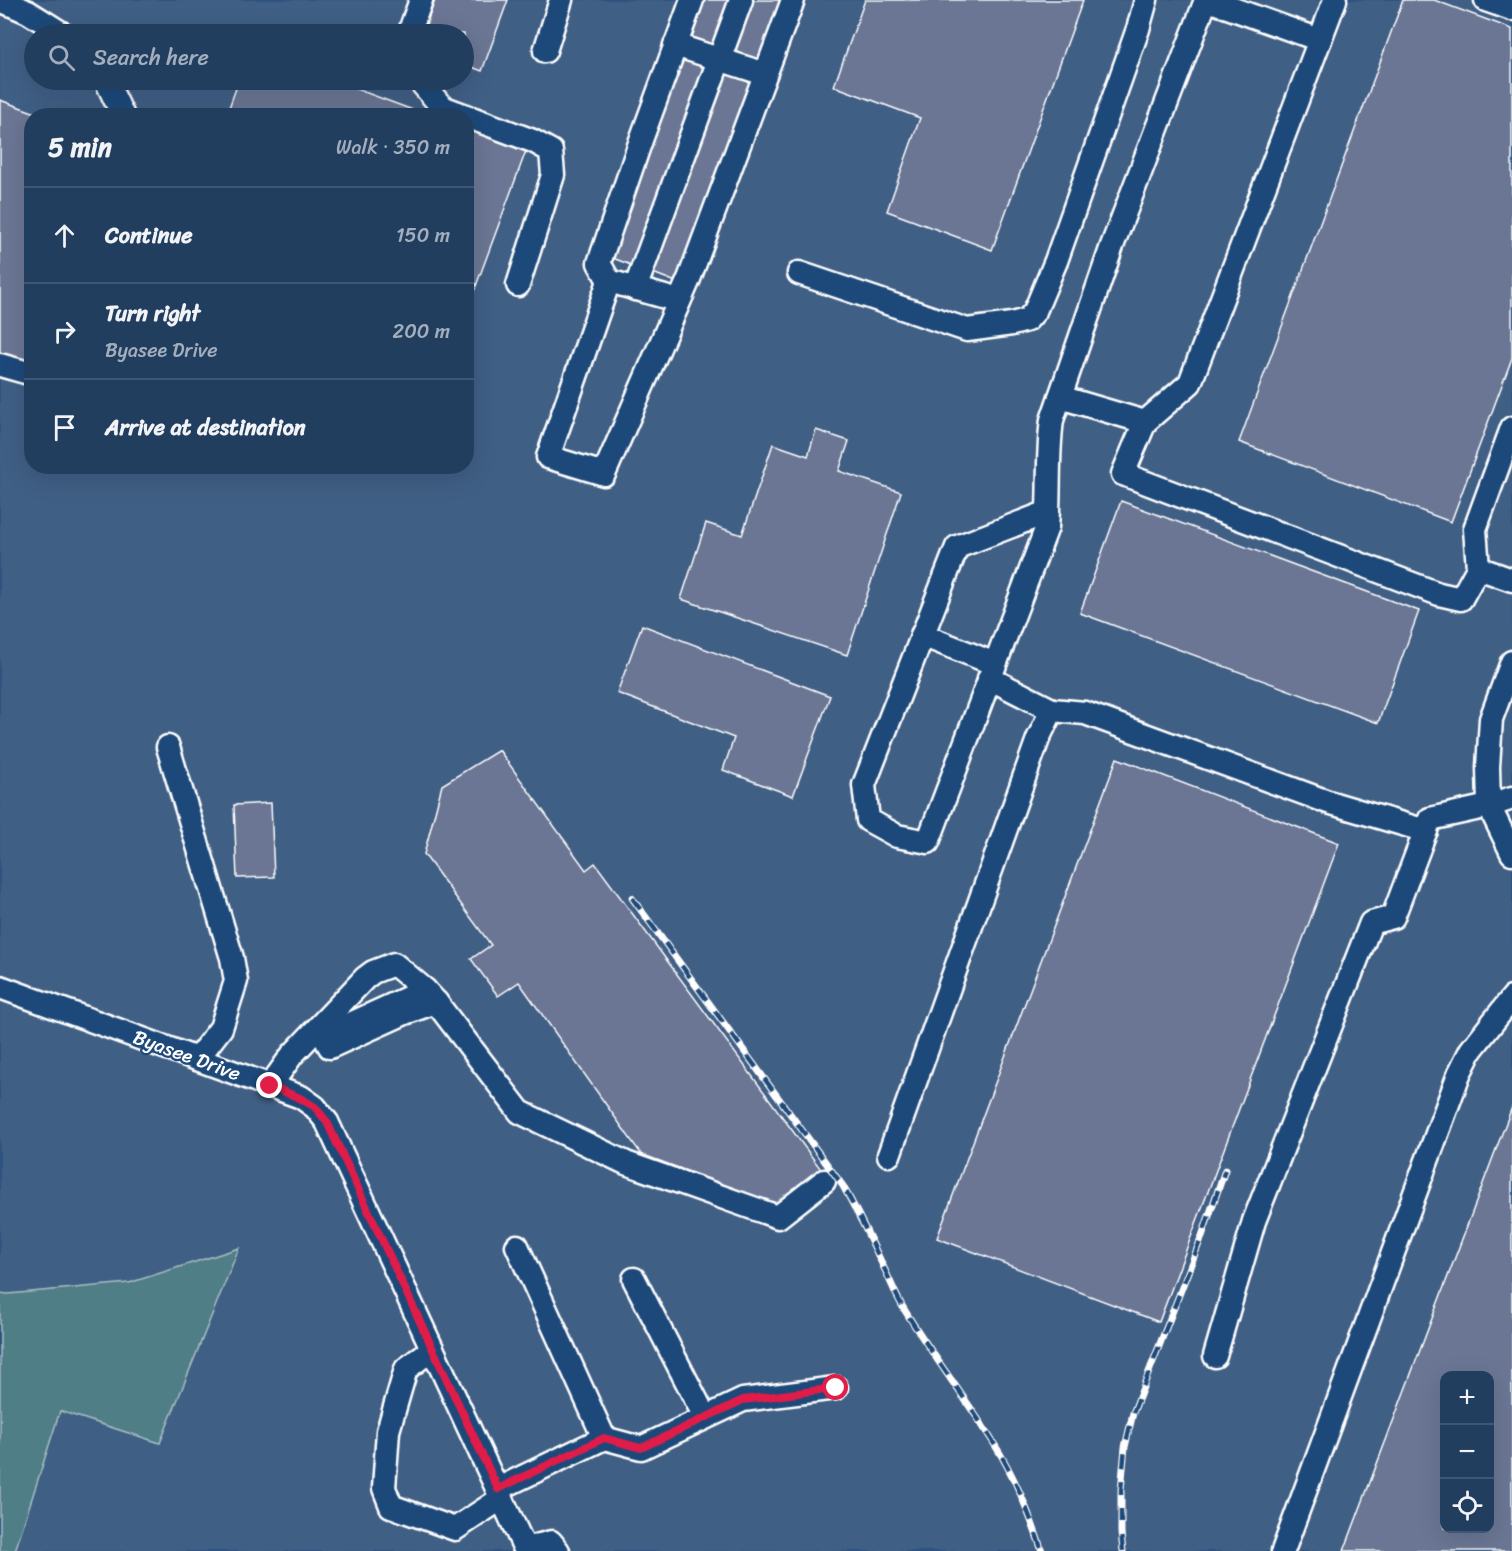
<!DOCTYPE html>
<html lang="en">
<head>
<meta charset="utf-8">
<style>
	body { margin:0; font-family:Sriracha,sans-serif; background:#2e4968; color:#f1f3f6 }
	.controls { position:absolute; right:18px; bottom:18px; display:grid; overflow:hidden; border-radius:12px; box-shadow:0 6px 24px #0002 }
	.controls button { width:54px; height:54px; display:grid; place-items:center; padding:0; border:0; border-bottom:2px solid #3f5774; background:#223e5f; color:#f1f3f6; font:30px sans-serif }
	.stop { position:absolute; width:18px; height:18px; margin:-14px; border:4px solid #e11d48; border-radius:50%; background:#fff }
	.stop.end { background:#e11d48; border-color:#fff; box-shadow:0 2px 6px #0008 }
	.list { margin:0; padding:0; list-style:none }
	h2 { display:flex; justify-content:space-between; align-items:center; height:78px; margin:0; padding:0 24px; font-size:26px }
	h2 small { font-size:20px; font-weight:400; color:#a2aebd }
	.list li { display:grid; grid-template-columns:39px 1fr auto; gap:18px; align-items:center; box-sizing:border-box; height:96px; padding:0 24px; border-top:2px solid #3f5774 }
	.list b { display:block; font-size:22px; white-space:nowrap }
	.list p { margin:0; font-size:20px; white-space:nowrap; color:#a2aebd }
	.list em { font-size:20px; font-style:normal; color:#a2aebd }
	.icon { flex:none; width:33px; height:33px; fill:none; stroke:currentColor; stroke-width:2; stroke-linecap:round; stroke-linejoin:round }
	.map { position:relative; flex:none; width:1512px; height:1551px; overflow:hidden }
	.search { position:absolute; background:#223e5f; box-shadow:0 6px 24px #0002; left:24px; top:24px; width:450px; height:66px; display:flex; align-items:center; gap:15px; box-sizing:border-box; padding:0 21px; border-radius:33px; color:#a2aebd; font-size:22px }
	.panel { position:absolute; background:#223e5f; box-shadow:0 6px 24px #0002; left:24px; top:108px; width:450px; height:366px; border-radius:24px }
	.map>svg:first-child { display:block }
</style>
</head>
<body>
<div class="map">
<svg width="1512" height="1551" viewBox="0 0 1512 1551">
	<rect width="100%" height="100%" fill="#2e537f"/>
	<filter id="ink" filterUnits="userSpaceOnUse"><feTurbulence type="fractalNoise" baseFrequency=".0167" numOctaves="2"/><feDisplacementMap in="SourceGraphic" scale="12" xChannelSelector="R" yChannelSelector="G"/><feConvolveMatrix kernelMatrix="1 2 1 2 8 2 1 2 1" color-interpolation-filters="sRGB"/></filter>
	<g filter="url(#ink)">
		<path fill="#405e85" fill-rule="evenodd" d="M0,0H1512V1551H0ZM34,34H464V80H34ZM32,116H466V466H32ZM1444,1376H1490V1528H1444Z"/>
		<path fill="#507e87" stroke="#a8bec3" stroke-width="1.5" d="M239,1248L160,1443L60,1411L15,1551H0V1293L8,1294L129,1283Z"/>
		<g fill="#6b7694" stroke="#fff" stroke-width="1.5" fill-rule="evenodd">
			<path d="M435,0H508L482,71L464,64V34H423Z"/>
			<path d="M705,0H730L713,45L692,37Z"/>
			<path d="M753,0H785L762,63L734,52Z"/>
			<path d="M865,0H1083L992,250L887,211L920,118L834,86Z"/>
			<path d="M1403,0H1434L1512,29V358L1451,522L1239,442Z"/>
			<path d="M684,58L705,66L631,265L610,257Z"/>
			<path d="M727,74L754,84L681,284L653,273Z"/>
			<path d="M239,80H332L429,116H226Z"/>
			<path d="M0,100L44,116H32V366L0,354Z"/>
			<path d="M466,129L526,151L466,313Z"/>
			<path d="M816,430L849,441L839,471L901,492L847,655L681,599L706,523L742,535L773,444L808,456Z"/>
			<path d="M1121,501L1419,611L1378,723L1080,613Z"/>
			<path d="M642,625L830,696L793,796L723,770L734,738L617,693Z"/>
			<path d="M499,750L586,870L595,863L823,1172L781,1206L641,1154L519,982L498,996L471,959L491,945L424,854L442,785Z"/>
			<path d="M1117,758L1339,843L1159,1322L937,1238Z"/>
			<path d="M271,803L274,877L237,878L234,805Z"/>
			<path d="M1512,1107V1551H1344ZM1444,1376H1490V1528H1444Z"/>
		</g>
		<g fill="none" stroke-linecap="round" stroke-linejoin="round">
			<defs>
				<g id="minor">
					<path d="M0,0L28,12L63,34"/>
					<path d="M1208,0L1320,40"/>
					<path d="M1335,0L1190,383L1145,422L1123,474L1439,594L1461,599L1478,568L1475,529L1512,428"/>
					<path d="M1486,0L1512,9"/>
					<path d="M411,34L412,25L421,0"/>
					<path d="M675,45L765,74"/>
					<path d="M545,51L561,0"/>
					<path d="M106,80L123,116"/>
					<path d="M419,80L442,107L466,116"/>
					<path d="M466,116L533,141L551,151L553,175L518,285"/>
					<path d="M799,273L967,330L1012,324L1027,320L1035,311L1056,261L1138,29L1146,0"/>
					<path d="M609,281L548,457L604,474L689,279L793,0"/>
					<path d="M635,289L741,0"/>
					<path d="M679,301L609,281L599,263L641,140L692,0"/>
					<path d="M0,365L32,374"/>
					<path d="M1060,397L1145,422"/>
					<path d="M1048,512L957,547L864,785L868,820L897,836L928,842L1047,527C1050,491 1047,456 1052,420L1112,246L1206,0"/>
					<path d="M1478,568L1512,580"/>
					<path d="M922,635L995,664"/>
					<path d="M1512,662L1491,719L1488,767L1489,806L1512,853"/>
					<path d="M989,678L1052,710"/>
					<path d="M168,747L232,958L236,981L221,1028L197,1059"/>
					<path d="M0,987L301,1097L315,1107L327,1122L526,1551"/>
					<path d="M425,990L324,1036L330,1047L405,1013L436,1002"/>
					<path d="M270,1086L292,1055L365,978L373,972L394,964L425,990L436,1002L520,1112L626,1163L778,1217L824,1181"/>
					<path d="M889,1155L1038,739L1052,710L1085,713L1328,802L1426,831"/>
					<path d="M634,1279L705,1417"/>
					<path d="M432,1349L406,1369L388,1431L384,1488L391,1506L455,1529L502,1498"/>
					<path d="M1215,1356L1254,1221L1371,923L1393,917L1430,819L1489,806L1512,798"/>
					<path d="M604,1438L641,1448L743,1400L836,1388"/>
					<path d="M498,1489L604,1438L517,1246"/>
					<path d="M525,1549L551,1542L558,1551"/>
					<path d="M1283,1551L1459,1074L1471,1050L1512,998"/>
				</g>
			</defs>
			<use href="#minor" stroke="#fff" stroke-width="27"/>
			<use href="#minor" stroke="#1f4a7a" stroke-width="22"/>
			<defs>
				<g id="rail">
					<path d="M632,898L843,1186C858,1213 871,1240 884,1268C891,1282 896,1296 904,1309C932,1355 965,1397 993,1442C1015,1476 1029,1513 1042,1551"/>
					<path d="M1123,1551L1121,1533V1490L1125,1447L1133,1413L1202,1236L1225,1170"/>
				</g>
			</defs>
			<use href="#rail" stroke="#fff" stroke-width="7"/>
			<use href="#rail" stroke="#1f4a7a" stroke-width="4.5" stroke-dasharray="14" stroke-linecap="butt"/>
		</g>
	</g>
	<g fill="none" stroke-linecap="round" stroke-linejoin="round" filter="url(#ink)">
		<path stroke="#e11d48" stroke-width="8" d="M270,1086L300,1098L315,1107L327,1122L498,1489L604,1438L641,1448L743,1400L836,1388"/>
	</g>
	<g text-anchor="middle" stroke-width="4.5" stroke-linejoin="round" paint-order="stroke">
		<g font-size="20" fill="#fff" stroke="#1f4a7a">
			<text transform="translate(187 1055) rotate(20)" y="7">Byasee Drive</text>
		</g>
	</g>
</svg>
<div class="controls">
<button>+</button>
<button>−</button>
<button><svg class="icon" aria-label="locate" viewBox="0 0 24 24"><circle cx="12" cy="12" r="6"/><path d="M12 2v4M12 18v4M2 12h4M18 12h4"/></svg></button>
</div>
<div class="stop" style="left:836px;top:1388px"></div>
<div class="stop end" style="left:270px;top:1086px"></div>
<div class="search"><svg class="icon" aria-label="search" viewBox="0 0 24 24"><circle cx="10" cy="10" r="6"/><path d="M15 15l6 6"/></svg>Search here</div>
<section class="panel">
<h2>5 min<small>Walk · 350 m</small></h2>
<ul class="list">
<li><svg class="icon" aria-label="ahead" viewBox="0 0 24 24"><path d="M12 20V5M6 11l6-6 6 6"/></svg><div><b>Continue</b></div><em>150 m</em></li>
<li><svg class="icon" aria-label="right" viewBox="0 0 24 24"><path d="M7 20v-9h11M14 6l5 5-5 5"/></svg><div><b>Turn right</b><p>Byasee Drive</p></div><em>200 m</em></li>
<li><svg class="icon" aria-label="arrive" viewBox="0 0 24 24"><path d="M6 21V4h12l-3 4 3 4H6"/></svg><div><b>Arrive at destination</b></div></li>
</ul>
</section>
</div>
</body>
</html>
